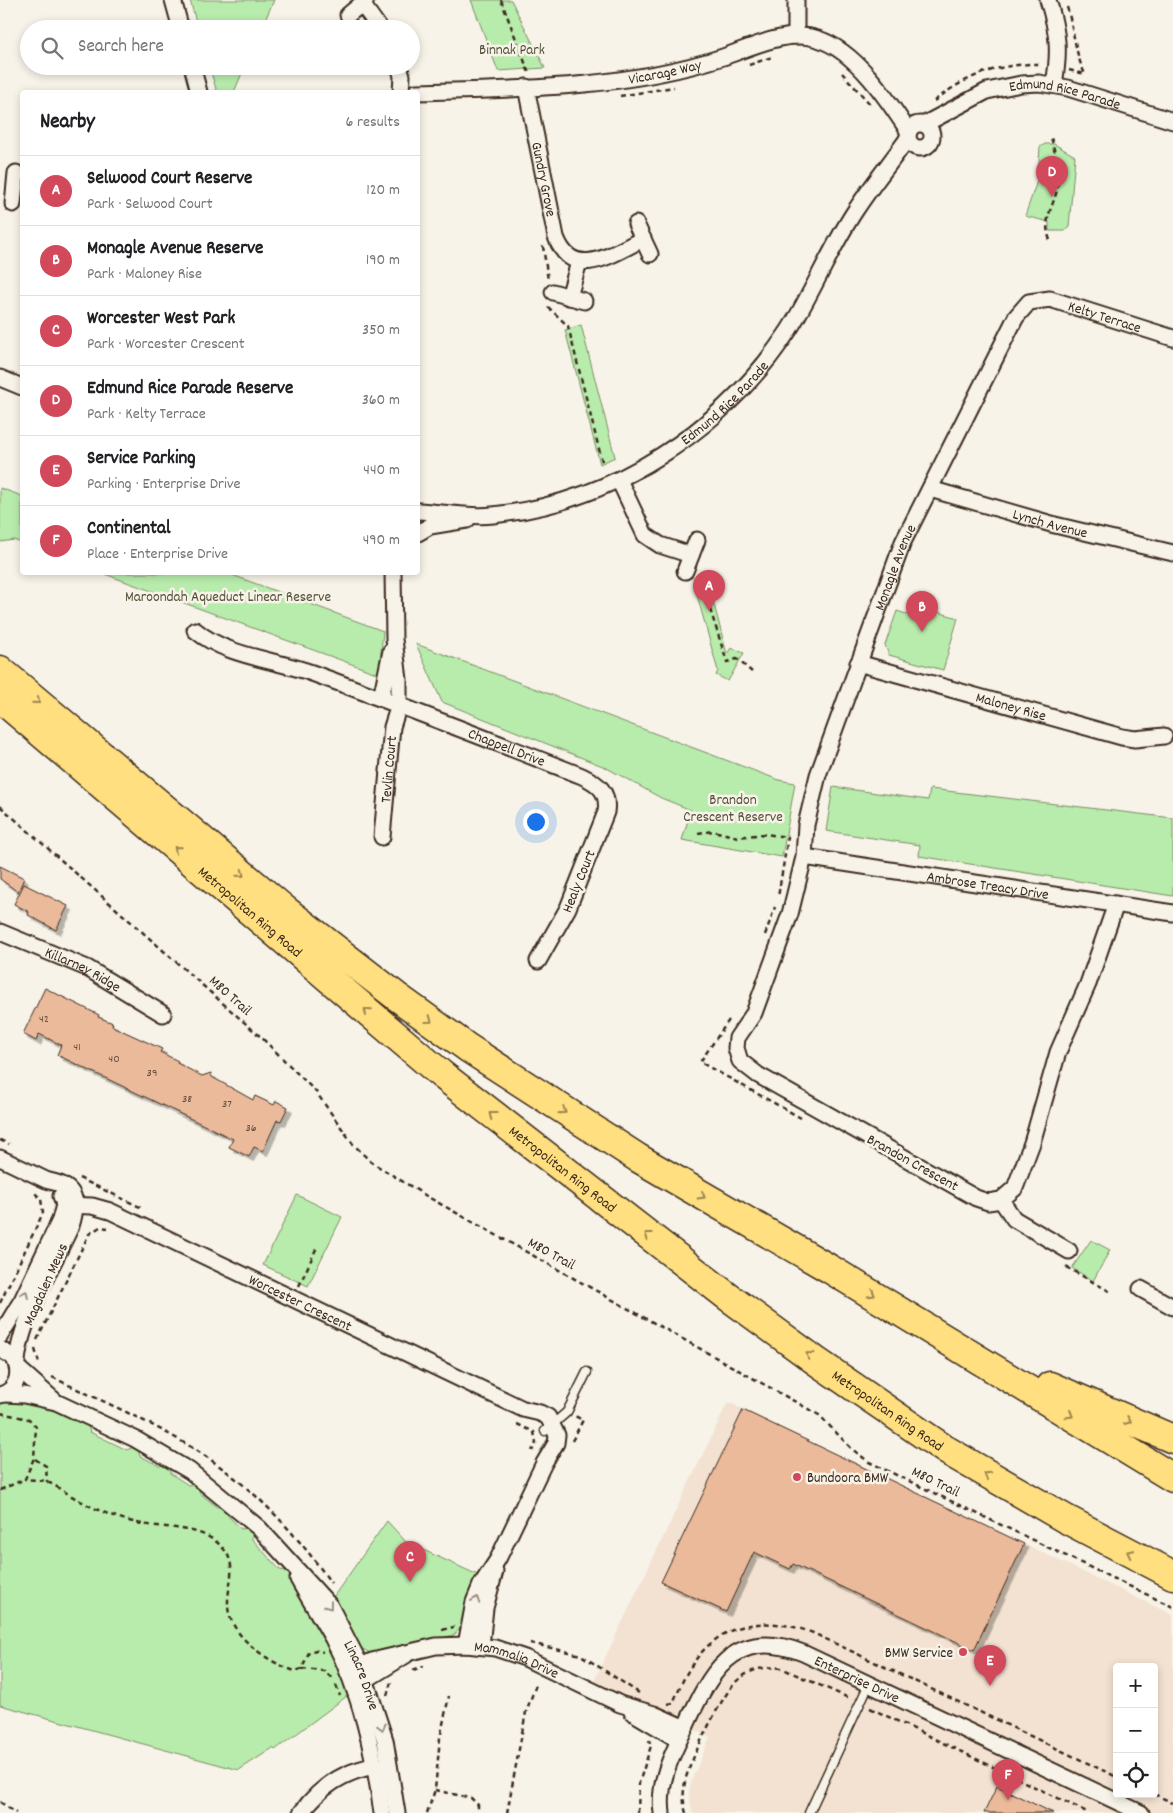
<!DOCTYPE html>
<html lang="en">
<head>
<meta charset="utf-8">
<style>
	body { margin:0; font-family:Dekko,sans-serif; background:#f2f2f2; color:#202124 }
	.controls { position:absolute; right:15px; bottom:15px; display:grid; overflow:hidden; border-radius:5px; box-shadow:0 2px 8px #0003 }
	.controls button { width:45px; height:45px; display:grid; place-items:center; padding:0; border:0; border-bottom:1px solid #e0e0e0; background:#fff; color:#202124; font:25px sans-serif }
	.you { position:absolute; left:535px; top:821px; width:18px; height:18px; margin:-12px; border:4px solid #fff; border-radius:50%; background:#1a73e8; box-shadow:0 0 0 8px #1a73e833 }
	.badge { display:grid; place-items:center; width:32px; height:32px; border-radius:50%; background:#d1495b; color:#fff; font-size:16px; font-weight:700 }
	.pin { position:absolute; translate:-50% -41px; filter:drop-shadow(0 1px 2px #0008) }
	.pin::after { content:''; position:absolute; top:26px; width:18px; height:15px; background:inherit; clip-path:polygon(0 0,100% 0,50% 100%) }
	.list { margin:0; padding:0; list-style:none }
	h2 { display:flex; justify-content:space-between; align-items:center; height:65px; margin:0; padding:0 20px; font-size:21px }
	h2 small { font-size:16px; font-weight:400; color:#757577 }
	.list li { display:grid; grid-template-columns:32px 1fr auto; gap:15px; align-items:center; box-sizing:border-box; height:70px; padding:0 20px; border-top:1px solid #e0e0e0 }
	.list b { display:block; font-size:19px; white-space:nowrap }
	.list p { margin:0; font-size:16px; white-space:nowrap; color:#757577 }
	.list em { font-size:16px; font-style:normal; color:#757577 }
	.icon { flex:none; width:28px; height:28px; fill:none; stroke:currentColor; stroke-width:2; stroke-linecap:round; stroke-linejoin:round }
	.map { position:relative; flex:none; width:1173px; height:1813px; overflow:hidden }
	.search { position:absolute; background:#fff; box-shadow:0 2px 8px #0003; left:20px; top:20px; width:400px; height:55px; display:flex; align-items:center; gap:12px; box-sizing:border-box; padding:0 18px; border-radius:28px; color:#757577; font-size:19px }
	.panel { position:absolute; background:#fff; box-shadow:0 2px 8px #0003; left:20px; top:90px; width:400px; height:485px; border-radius:5px }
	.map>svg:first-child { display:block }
</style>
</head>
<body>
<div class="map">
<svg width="1173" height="1813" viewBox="0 0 1173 1813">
	<defs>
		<filter id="shadow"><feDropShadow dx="4.5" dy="4.5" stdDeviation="0" flood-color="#0004"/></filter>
	</defs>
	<rect width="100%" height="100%" fill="#f7f3e8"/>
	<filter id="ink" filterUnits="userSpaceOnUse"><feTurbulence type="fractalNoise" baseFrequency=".02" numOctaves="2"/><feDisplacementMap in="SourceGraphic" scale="10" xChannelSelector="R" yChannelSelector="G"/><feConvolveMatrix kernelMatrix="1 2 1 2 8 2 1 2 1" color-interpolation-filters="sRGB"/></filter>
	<g filter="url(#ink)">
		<path fill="#f3e2d1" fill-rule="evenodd" d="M728,1402L1173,1615V1813H692L689,1794L691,1782L710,1737L593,1683ZM1117,1667H1154V1794H1117Z"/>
		<g fill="#b8ecac" stroke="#7a8b65">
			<path d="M190,0H274L261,29H198Z"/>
			<path d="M471,0H511L545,68L498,71Z"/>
			<path d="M209,66H245L234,92H217Z"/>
			<path d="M1045,144H1054L1075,156L1069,227L1065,231H1049V222L1025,216L1038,178L1040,147Z"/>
			<path d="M581,325L615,457L600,464L565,330Z"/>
			<path d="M0,488L22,496V543L14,540L0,542Z"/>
			<path d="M102,573H227L383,631L379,674Z"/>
			<path d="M707,578L727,654L731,648L744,653L728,681L716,675L718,671L694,584Z"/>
			<path d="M918,606L958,618L943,670L889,655L885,645L897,611L915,617Z"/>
			<path d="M416,644L779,780L795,783L782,857L682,840L691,810L661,798L605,767L442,702Z"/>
			<path d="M833,787L928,800L930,789L1173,818V896L919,856L920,845L826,831Z"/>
			<path d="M297,1195L342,1217L308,1286L263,1265Z"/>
			<path d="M1091,1240L1110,1250L1093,1281L1072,1268Z"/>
			<path d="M6,1398L43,1406L88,1426L90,1432L127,1450L133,1447L138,1450L140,1456L160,1466L166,1464L169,1466L170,1473L188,1485L195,1484L200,1488V1493L217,1507L224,1506L229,1510L228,1516L241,1529L248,1528L252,1532V1539L280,1570L287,1571L327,1639L351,1693L275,1750L273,1748L239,1770L0,1705V1401Z"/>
			<path d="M387,1521L406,1542L480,1576L465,1623L454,1635L370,1653L359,1647L331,1600Z"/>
		</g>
		<g fill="#eaba9b" stroke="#3b2a1e" filter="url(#shadow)">
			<path d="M0,866L24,878L18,892L0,879Z"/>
			<path d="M24,884L68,906L56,930L28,915L29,912L14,904Z"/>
			<path d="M45,988L99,1015L98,1017L113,1023L112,1026L162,1049L160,1052L178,1061L177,1063L202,1076L211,1073L212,1077L253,1100L255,1096L274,1105L276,1101L288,1107L281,1121L277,1120L263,1151L254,1147L249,1157L229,1147L233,1139L57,1055L61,1045L39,1034L36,1041L23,1034Z"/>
			<path d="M743,1410L1024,1544L974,1650L793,1564L790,1569L754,1552L726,1612L661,1582Z"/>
			<path d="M997,1786L1053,1813H984Z"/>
		</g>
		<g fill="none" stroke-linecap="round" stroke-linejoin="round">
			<defs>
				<g id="service">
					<path d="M545,1431L567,1412L587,1372"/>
					<path d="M809,1813L869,1684"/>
				</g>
				<g id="minor">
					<path d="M173,0L181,29"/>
					<path d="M796,0V36"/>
					<path d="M1048,0C1058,32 1060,51 1054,84"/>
					<path d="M362,4L380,29"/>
					<path d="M348,15L366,0"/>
					<path d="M192,66L199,92"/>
					<path d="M399,66L402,76L401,92"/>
					<path id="s1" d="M526,87L556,237C573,283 614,253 643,239"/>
					<path id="s2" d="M416,92C519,89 624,89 723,57C752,47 787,29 818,39C856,51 888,100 909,132"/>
					<circle cx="920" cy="136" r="12"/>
					<path id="s3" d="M925,124L987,91L1021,84L1039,83L1068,88L1173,121"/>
					<path d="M13,204L16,173"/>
					<path d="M636,224L650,254"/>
					<path d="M553,292L584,301"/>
					<path d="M569,297L579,262"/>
					<path d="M0,378L22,387"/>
					<path d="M619,480L645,535L660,545L691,555"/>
					<path id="s4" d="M930,489L1055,525L1173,553"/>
					<path id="s5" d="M418,511C442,512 469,518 493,515C613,503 723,430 789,330C813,292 830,249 855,211C871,186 891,162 908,138"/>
					<path d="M418,533L430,526L467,520"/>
					<path d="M685,571L697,540"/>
					<path id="s6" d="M195,630C227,657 274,659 312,673C403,706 492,741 582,776C599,784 609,792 606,812L568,908L538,961"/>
					<path id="s7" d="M858,663L1122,737L1135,739L1164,736"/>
					<path d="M381,698L391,651"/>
					<path id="s8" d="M382,837L392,727L399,705V680L394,639L393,572"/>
					<path id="s9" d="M804,857L1173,913"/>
					<path id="s10" d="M1116,904L1088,984L1058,1052L1032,1143L1015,1188L1001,1200L988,1202L976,1198L758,1075L740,1061L736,1048L737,1038L754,1013L790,914L804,857L806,825L818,775L903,542L1016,317L1029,302L1050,299L1173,338"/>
					<path id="s11" d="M0,932L87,968L163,1014"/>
					<path d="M0,1158C15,1165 31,1173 46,1180C51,1182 57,1182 62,1185C79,1193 76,1211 71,1226C53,1265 20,1321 17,1362"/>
					<path d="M1001,1200L1014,1219L1069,1251"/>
					<path id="s12" d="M64,1205L92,1206L110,1211L523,1409L540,1413L548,1417L557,1435L556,1443L544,1463L498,1559L481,1585L474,1602L466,1645"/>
					<path d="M1141,1289L1173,1307"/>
					<path d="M0,1336L22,1300L60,1220L64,1205L61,1196"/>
					<path d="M0,1349L13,1357C22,1372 18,1390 0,1395"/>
					<path d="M18,1368L54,1400"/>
					<path id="s13" d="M5,1394L24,1395L56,1402L135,1439L190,1471L259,1528L330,1606L361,1666L385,1740L397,1813"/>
					<path d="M298,1579C309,1599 322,1619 333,1639C361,1693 374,1753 382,1813"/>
					<path d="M481,1646L485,1608L495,1571"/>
					<path id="s14" d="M348,1672L372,1661L436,1646L466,1645L495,1648L525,1658L620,1704L654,1714L685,1728"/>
					<path d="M359,1684L406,1655"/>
					<path d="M632,1712L679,1740"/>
					<path d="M301,1813C319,1788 344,1771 375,1766"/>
					<path id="s15" d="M662,1813C658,1782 671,1757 684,1730C709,1675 732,1625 803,1653L1141,1813"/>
				</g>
				<g id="motorway">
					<path d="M0,670L284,909L396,996L468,1048L638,1158L830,1269L1173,1478"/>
					<path id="s16" d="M0,698L441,1074L727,1296L816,1361L946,1450L1064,1518L1173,1575"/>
					<path d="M1050,1386L1173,1439"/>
				</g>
			</defs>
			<use href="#service" stroke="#3b2a1e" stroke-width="11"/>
			<use href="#minor" stroke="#3b2a1e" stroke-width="19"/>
			<use href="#motorway" stroke="#3b2a1e" stroke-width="31"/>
			<g stroke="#3b2a1e" stroke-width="2.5" stroke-dasharray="5 4" stroke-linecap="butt">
				<path d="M501,0L529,73"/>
				<path d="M1067,7C1074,30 1075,54 1085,74L1069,70"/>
				<path d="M749,65L772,57"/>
				<path d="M842,73L870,104"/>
				<path d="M620,96L674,87"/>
				<path d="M934,101C967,75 1000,63 1042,64"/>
				<path d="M1050,240C1042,221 1053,207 1057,190C1059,179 1055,148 1051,138"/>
				<path d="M543,246L548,280"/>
				<path d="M548,307L568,326L603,465"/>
				<path d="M699,575L727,662L737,659L752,672"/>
				<path d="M0,806L262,1038L316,1092L353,1144L371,1162L428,1197L819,1415L852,1449L869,1462L1173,1607"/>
				<path d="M698,833L713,831L738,837L765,834L788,837L778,897"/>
				<path d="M765,935L775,907"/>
				<path d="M729,1020L700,1062L801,1118"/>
				<path d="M0,1140L9,1144"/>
				<path d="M79,1178L142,1208"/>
				<path d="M1066,1267L1111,1292"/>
				<path d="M299,1286L317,1247"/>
				<path d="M0,1303L43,1213L41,1199L34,1192"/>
				<path d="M37,1340L89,1234L100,1227L108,1228"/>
				<path d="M35,1349L39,1363"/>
				<path d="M52,1377C97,1399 143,1418 186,1444C244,1478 293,1528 331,1583"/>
				<path d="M0,1413L29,1419L36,1427L34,1458L25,1479C32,1480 41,1479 47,1482C58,1486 67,1494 77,1499C96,1510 116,1518 137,1523C163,1529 199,1525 220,1545C240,1564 227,1583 228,1606C229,1636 269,1663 295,1671L302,1669L309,1652L316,1650L323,1652"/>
				<path d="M517,1424L534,1432L536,1443L532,1451"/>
				<path d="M572,1441L583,1420L575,1416"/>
				<path d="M35,1459L46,1466L47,1482"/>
				<path d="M0,1490L25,1479"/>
				<path d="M442,1630L454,1627"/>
				<path d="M530,1643L581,1655L639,1693"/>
				<path d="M302,1669L324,1671L334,1680"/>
				<path d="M413,1670L424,1666"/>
				<path d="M336,1685L340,1696"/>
				<path d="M387,1696L391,1682"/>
				<path d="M668,1704L673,1703C679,1689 685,1674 694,1662C723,1620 769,1616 813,1633L1117,1777"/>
				<path d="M870,1708L1089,1813"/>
				<path d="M435,1790L471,1798L478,1805V1813"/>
				<path d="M1154,1794L1173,1803"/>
				<path d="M0,1802L16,1813"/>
				<path d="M427,1813L435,1790L440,1738L449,1696"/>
				<path d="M507,1813L526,1712L537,1682"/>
				<path d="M638,1813L639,1783L651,1746L649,1740"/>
				<path d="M686,1813C683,1803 683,1793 685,1782C688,1764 724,1690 738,1680C751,1669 764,1666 781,1668L851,1699"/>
			</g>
			<use href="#service" stroke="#f7f3e8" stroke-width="8"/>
			<use href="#minor" stroke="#f7f3e8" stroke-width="15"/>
			<use href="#motorway" stroke="#ffdf80" stroke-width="28"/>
		</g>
		<defs><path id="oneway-chevron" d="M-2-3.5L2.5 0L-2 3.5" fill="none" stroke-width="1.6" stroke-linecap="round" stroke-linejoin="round" transform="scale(1.25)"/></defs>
		<g stroke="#9d844f">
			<use href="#oneway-chevron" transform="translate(37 701) rotate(40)"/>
			<use href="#oneway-chevron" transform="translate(177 849) rotate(-139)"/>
			<use href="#oneway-chevron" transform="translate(241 874) rotate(39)"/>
			<use href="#oneway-chevron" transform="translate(367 1011) rotate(-139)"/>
			<use href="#oneway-chevron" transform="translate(429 1020) rotate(36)"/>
			<use href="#oneway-chevron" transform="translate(563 1111) rotate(33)"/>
			<use href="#oneway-chevron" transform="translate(492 1115) rotate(-142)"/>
			<use href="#oneway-chevron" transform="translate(702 1196) rotate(30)"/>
			<use href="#oneway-chevron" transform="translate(648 1235) rotate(-143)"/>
			<use href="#oneway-chevron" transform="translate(872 1294) rotate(31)"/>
			<use href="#oneway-chevron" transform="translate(809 1355) rotate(-144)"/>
			<use href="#oneway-chevron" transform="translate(1070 1415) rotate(31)"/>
			<use href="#oneway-chevron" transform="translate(1128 1421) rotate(23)"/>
			<use href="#oneway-chevron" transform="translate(987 1475) rotate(-150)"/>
			<use href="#oneway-chevron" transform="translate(1130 1553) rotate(-153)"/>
		</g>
		<g stroke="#998e83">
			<use href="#oneway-chevron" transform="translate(25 1294) rotate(-64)"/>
			<use href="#oneway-chevron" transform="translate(476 1600) rotate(-71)"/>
			<use href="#oneway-chevron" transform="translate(329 1606) rotate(53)"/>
			<use href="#oneway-chevron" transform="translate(382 1727) rotate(75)"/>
		</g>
	</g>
	<g fill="#d1495b" stroke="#f7f3e8" stroke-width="2">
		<circle cx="797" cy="1477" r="5"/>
		<circle cx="963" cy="1652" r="5"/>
	</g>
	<g text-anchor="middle" stroke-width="5" stroke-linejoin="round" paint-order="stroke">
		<g font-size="12" fill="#674e3d">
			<text x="44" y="1022">42</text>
			<text x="77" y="1050">41</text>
			<text x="114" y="1062">40</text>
			<text x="152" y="1076">39</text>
			<text x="187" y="1102">38</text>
			<text x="227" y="1107">37</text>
			<text x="251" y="1131">36</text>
		</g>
		<g font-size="15" fill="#54513a" stroke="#f7f3e8">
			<text x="512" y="54">Binnak Park</text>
			<text x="228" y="601">Maroondah Aqueduct Linear Reserve</text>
			<text x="733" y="804">Brandon<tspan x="733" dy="17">Crescent Reserve</tspan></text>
		</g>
		<g font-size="15" fill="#3b2a1e" stroke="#f7f3e8">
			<text dy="5" stroke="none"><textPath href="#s2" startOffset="250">Vicarage Way</textPath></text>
			<text dy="5" stroke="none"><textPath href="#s3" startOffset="150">Edmund Rice Parade</textPath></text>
			<text dy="5" stroke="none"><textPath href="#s1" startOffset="94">Gundry Grove</textPath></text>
			<text dy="5" stroke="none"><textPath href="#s10" startOffset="1519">Kelty Terrace</textPath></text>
			<text dy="5" stroke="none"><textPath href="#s5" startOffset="338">Edmund Rice Parade</textPath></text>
			<text dy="5" stroke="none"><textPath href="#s4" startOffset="125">Lynch Avenue</textPath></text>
			<text dy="5" stroke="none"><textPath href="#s10" startOffset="1142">Monagle Avenue</textPath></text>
			<text dy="5" stroke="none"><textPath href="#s7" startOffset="159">Maloney Rise</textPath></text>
			<text dy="5" stroke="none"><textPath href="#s6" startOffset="334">Chappell Drive</textPath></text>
			<text dy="5" stroke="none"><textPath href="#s8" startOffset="68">Tevlin Court</textPath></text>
			<text transform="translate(578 881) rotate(-68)" y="5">Healy Court</text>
			<text dy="5" stroke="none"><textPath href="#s9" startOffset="186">Ambrose Treacy Drive</textPath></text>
			<text dy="5" stroke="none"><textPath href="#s16" startOffset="329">Metropolitan Ring Road</textPath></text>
			<text dy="5" stroke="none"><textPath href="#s11" startOffset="91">Killarney Ridge</textPath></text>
			<text transform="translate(231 995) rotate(42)" y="5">M80 Trail</text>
			<text transform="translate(913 1162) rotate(29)" y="5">Brandon Crescent</text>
			<text dy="5" stroke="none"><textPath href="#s16" startOffset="734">Metropolitan Ring Road</textPath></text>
			<text transform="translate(552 1253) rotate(29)" y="5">M80 Trail</text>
			<text transform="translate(45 1284) rotate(-66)" y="5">Magdalen Mews</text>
			<text dy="5" stroke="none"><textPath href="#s12" startOffset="258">Worcester Crescent</textPath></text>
			<text dy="5" stroke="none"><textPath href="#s16" startOffset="1139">Metropolitan Ring Road</textPath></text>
			<text transform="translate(936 1481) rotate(26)" y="5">M80 Trail</text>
			<text dy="5" stroke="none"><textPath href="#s14" startOffset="175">Mammalia Drive</textPath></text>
			<text dy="5" stroke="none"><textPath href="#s13" startOffset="474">Linacre Drive</textPath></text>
			<text dy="5" stroke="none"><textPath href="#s15" startOffset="311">Enterprise Drive</textPath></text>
		</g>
		<g font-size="15" fill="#3b2a1e" stroke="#f7f3e8" text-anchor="start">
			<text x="807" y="1482">Bundoora BMW</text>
			<text x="953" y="1657" text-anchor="end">BMW Service</text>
		</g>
	</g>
</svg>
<div class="controls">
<button>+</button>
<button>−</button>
<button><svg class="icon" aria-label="locate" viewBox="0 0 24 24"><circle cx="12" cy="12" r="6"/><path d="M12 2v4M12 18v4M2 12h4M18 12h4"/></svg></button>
</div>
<div class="you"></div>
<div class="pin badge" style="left:709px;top:611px">A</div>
<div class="pin badge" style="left:922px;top:632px">B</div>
<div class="pin badge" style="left:410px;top:1582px">C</div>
<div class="pin badge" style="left:1052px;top:197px">D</div>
<div class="pin badge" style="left:990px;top:1686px">E</div>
<div class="pin badge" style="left:1008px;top:1800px">F</div>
<div class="search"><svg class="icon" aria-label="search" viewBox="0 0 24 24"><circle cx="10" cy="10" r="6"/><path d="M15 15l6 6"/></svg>Search here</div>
<section class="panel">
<h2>Nearby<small>6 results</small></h2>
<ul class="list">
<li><span class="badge">A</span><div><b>Selwood Court Reserve</b><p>Park · Selwood Court</p></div><em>120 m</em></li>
<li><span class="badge">B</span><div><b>Monagle Avenue Reserve</b><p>Park · Maloney Rise</p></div><em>190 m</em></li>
<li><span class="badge">C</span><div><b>Worcester West Park</b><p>Park · Worcester Crescent</p></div><em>350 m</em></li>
<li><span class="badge">D</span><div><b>Edmund Rice Parade Reserve</b><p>Park · Kelty Terrace</p></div><em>360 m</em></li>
<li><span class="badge">E</span><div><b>Service Parking</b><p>Parking · Enterprise Drive</p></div><em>440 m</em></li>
<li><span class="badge">F</span><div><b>Continental</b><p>Place · Enterprise Drive</p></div><em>490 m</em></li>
</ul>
</section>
</div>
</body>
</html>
